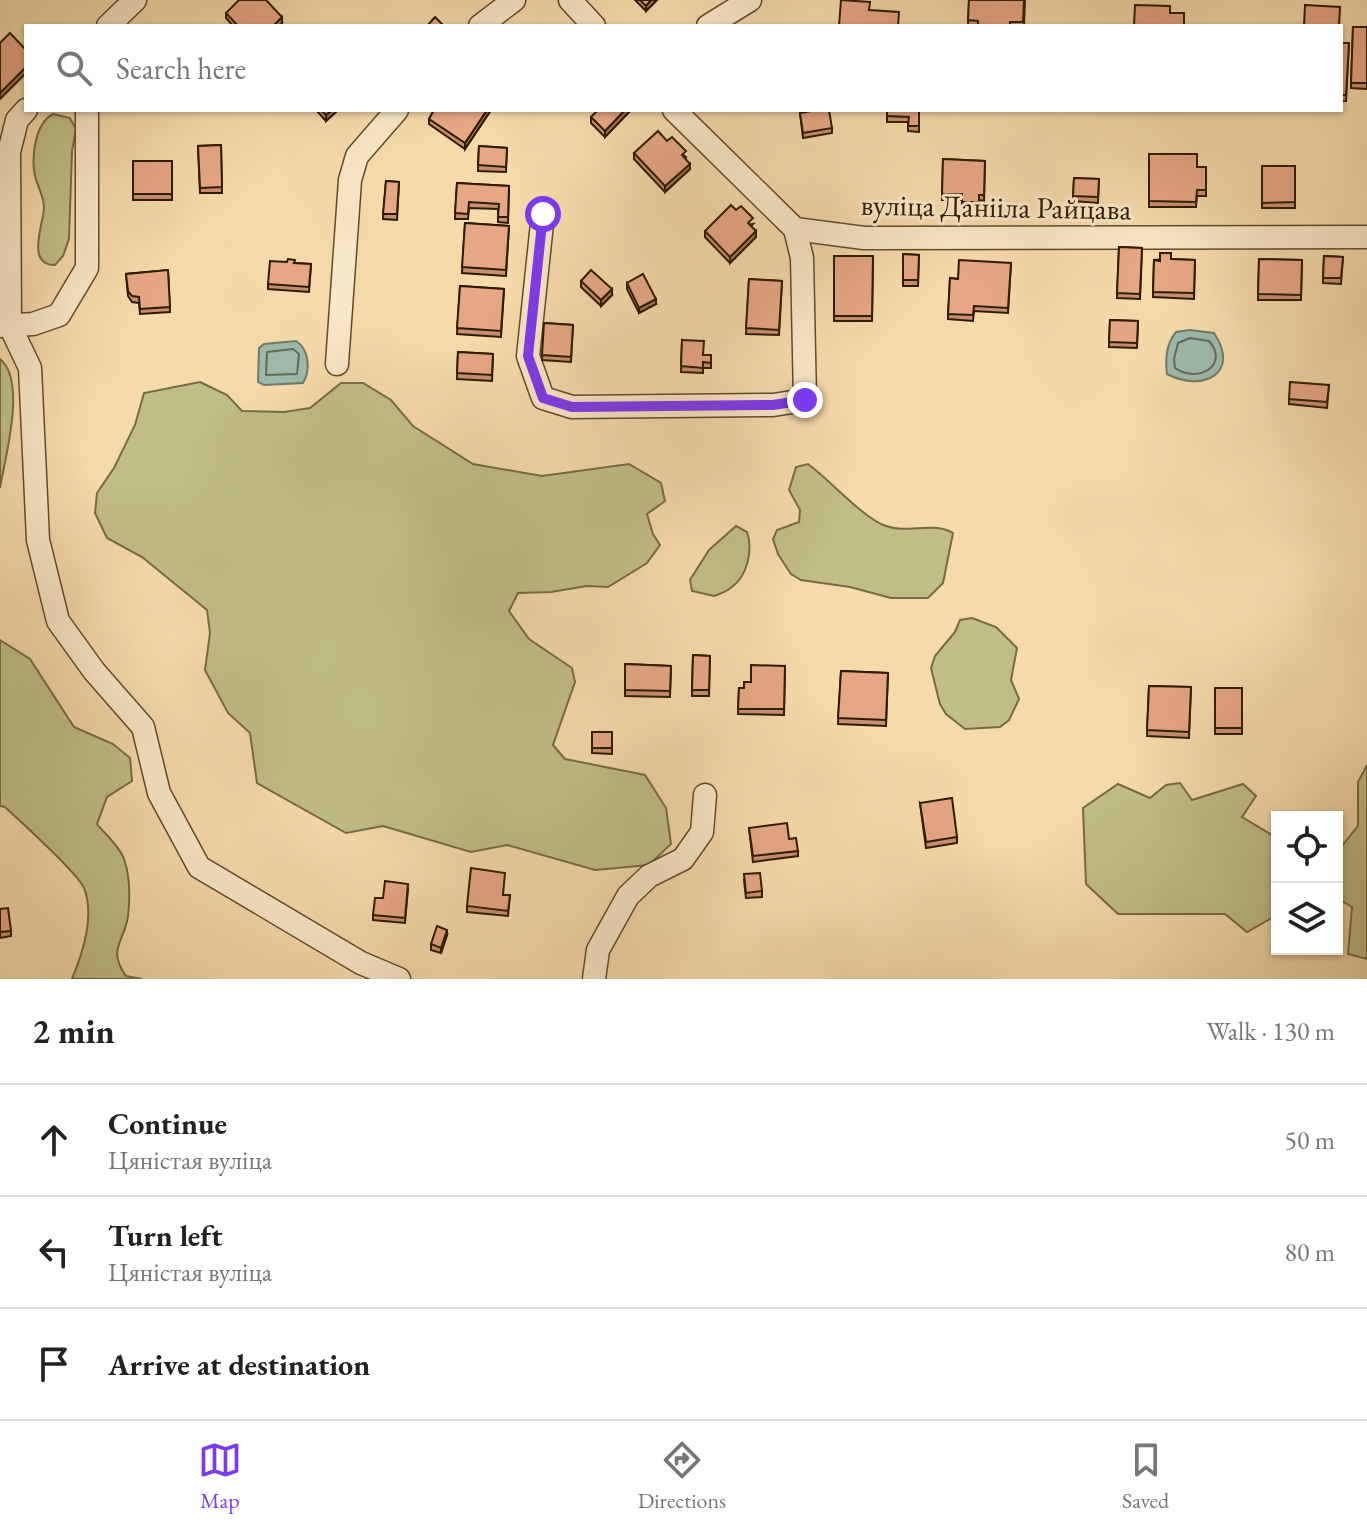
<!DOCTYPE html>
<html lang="en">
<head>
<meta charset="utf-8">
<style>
	body { margin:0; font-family:"EB Garamond",serif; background:#f6f6f6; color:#222 }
	.controls { position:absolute; right:24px; bottom:24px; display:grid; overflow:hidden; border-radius:0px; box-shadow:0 2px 6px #0004 }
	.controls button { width:72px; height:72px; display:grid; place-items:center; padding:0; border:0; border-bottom:2px solid #e0e0e0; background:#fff; color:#222; font:40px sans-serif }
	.stop { position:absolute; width:24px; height:24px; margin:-18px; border:6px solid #7c3aed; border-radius:50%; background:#fff }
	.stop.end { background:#7c3aed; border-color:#fff; box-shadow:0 2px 8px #0008 }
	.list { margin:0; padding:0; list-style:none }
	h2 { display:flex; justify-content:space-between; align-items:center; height:104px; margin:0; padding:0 32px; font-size:34px }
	h2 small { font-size:26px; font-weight:400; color:#767676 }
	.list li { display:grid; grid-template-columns:52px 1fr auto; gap:24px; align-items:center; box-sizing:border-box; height:112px; padding:0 32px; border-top:2px solid #e0e0e0 }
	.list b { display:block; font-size:30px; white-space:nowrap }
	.list p { margin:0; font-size:26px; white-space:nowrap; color:#767676 }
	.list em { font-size:26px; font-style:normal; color:#767676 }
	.icon { flex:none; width:44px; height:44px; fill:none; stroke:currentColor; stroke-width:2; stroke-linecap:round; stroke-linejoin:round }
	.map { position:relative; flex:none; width:1367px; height:979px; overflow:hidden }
	.search { position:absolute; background:#fff; box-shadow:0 2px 6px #0004; left:24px; right:24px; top:24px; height:88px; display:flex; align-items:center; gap:20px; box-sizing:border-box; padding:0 28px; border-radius:0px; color:#767676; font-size:30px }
	.sheet { height:440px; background:#fff }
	nav { display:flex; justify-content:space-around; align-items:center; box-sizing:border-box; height:112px; border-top:2px solid #e0e0e0; background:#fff; font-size:22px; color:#767676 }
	nav a { display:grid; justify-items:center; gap:4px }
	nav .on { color:#7c3aed }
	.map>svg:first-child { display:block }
</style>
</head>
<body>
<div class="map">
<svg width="1367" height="979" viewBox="0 0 1367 979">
	<rect width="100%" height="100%" fill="#f5daaa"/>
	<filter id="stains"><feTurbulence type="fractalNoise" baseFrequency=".0025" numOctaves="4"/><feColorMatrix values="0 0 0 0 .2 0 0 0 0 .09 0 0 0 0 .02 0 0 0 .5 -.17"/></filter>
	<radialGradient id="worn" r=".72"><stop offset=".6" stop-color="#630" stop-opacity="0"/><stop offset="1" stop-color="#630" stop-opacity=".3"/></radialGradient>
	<g fill="#c0be85" stroke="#766c42" stroke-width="2">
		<path d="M53,114L70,118L76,129L72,151L69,239L63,256L55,265C25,265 44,223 44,207C44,195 35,183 34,170C32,152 36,123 53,114Z"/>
		<path d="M0,359C27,381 5,457 0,488Z"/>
		<path d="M200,382L227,395L242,411L284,412L310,408L341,383H363L391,400L413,426L473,464L542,476L629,464L661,483L665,501L647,514L653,534L660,545L647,563L608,587L587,586L551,592L518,593L509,611L529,639L572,668L575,682L553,745L565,759L645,775L666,808L671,844L649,865L595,870L507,845L471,852L383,826L346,833L257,783L250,733L228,713L205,670L210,633L207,610L142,557L107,538L95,513L97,493L114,468L135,425L144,393Z"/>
		<path d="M808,464C830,480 863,518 886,526C907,534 932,521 953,533L943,583L928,598H891L850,587L801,580L791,574L778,554L773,539L777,530L799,522L800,510L789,490L796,467Z"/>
		<path d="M736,526L747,532C753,549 748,575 732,587C727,591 720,594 714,596L692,591L690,580L709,550Z"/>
		<path d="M972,618L996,627L1017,648L1011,680L1019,699L1009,720L1000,727L965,729L946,714L940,704L931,668L935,656L955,632L960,620Z"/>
		<path d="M0,640L30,659L74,727L113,744L130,758L132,781L107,797L97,824C105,834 120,847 124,859C130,876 130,898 128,916C124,943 107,949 126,976L142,979H72C83,952 95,916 84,888C78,873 19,820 5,807L0,806Z"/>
		<path d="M1367,765V959L1348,954L1352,907L1337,898V852L1358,826V782Z"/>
		<path d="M1180,783L1192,800L1243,784L1256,796L1242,817L1277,838V915L1247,932L1225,914H1118L1086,884L1083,808L1118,784L1150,798L1166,785Z"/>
	</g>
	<g fill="#9cbaab" stroke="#707a67" stroke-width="2">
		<path d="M1190,330L1214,333C1241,373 1203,393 1167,374C1165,359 1166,344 1176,332Z"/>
		<path d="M296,341C309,349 311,370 303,383L264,385L258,382L259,348L264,344Z"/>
	</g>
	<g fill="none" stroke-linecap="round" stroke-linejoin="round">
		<g stroke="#646a56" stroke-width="2">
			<path d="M1190,338L1209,341C1230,365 1198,384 1175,368L1174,359L1178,343Z"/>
			<path d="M293,349L299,354L297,374L266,375L267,352Z"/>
		</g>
		<defs>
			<g id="street">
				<path d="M570,0L594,26"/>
				<path d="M108,26L135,0"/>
				<path d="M480,26L514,0"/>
				<path d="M708,26L750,0"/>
				<path d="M26,110L17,120L9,152L10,326L30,368L38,540L58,621L94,671L143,727L159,793L199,867L361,963L399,979"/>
				<path d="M674,110L795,229L864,238L1367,237"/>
				<path d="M543,214L528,356L543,398L572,407L773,405L805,400L802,258L795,229"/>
				<path d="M0,326L33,324L59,315L87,268V110"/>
				<path d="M337,364L350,180L357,156L397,110"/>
				<path d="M594,979L598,950L628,896L649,876L683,859L702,832L705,795"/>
			</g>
		</defs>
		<use href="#street" stroke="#5f4b2a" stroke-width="25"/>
		<use href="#street" stroke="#f8e7c8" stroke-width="22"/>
	</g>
	<g fill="#c78f72" stroke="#2d1b00" stroke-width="2">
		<path d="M635,0H657L646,11Z"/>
		<path d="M969,0H1025L1024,26H968Z"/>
		<path d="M226,13L282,23L279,26H233L226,18Z"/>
		<path d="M1353,27H1367V89L1351,88Z"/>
		<path d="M1341,43H1349L1346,101H1341Z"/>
		<path d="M316,110H338L326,121Z"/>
		<path d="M434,110H491L465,149L429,124V119Z"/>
		<path d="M631,110L605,137L591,123V117Z"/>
		<path d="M887,110H919V132L908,131V122H887Z"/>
		<path d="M800,113L832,128V133L803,138Z"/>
		<path d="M667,141L686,157L685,158L690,169L665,192L634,159V153Z"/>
		<path d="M221,145L222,193H200L198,146Z"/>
		<path d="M479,146L507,148L506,172L478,171Z"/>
		<path d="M1149,154L1197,167H1206V196H1197L1196,207H1149Z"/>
		<path d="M943,159L985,161L984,201L979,200V208H962V200H942Z"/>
		<rect x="133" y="161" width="39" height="39"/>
		<rect x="1262" y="166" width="33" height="42"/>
		<path d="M1074,178L1099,179L1098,203L1073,201Z"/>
		<path d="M386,181L399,182L397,220L383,219Z"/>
		<path d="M457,183L509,186L508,223L498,222V209L469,208L468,219H455Z"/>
		<path d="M465,223L509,226L506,276L462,273Z"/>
		<path d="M753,224L751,226L756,237L730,263L705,237V231Z"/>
		<path d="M1119,247L1142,248L1140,299L1117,298Z"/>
		<path d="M903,254L919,255L918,286H903Z"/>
		<path d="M834,256H873L872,321H834Z"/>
		<path d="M1324,256L1343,257L1341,284L1323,283Z"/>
		<path d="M1171,259L1195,260L1194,299L1153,297L1154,260Z"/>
		<path d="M1259,259L1302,260L1301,300H1258Z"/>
		<path d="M294,263L311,264L309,292L268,289V284Z"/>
		<path d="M1011,263L1008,313L974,311L973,321L948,319L950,278L958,279Z"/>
		<path d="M168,270L170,312L140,314L139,303L132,302L128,296L126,274Z"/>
		<path d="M749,279L782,281L779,335L746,334Z"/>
		<path d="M581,281L612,295L601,306L581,287Z"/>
		<path d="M627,283L656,304L639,313L627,289Z"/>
		<path d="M460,286L504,289L501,337L457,334Z"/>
		<path d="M1110,320L1138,321L1137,348L1109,347Z"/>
		<path d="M544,323L573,325L571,362L542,360Z"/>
		<path d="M682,340L704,355H711V368H703V373L681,372Z"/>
		<path d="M458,352L493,354L492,381L457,379Z"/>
		<path d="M1329,385L1327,408L1289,404V399Z"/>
		<path d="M693,655L710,656L709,696H692Z"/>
		<path d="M625,664L671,666L670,697L625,696Z"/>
		<path d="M785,666L784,715L738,714L739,688H744L751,682Z"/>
		<path d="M841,671L888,673L886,726L838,724Z"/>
		<path d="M1149,686L1191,687L1189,738L1147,736Z"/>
		<rect x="1215" y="688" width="27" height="46"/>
		<path d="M592,732H612V754L592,753Z"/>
		<path d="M920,803L957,837V843L926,848Z"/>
		<path d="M749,828L789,839L798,851V856L753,862Z"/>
		<path d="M744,880L762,891V897L746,898Z"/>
		<path d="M408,889L405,923L373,920V915L383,898Z"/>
		<path d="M503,895H510L508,916L467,912V906Z"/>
		<path d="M0,909L11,931V936L0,938Z"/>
		<path d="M447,935L441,953L431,950V944Z"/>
	</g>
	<g fill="#a2745c" stroke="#2d1b00" stroke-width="2">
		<path d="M651,0H657L646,11V6Z"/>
		<path d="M282,17V23L279,26H273Z"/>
		<path d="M26,67V73L0,99V93Z"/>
		<path d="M332,110H338L326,121V115Z"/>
		<path d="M487,110H491L465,149V143Z"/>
		<path d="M625,110H631L605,137V131Z"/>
		<path d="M690,164V169L665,192V186Z"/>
		<path d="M756,231V237L730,263V257Z"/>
		<path d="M612,289V295L601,306V300Z"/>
		<path d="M656,299V304L639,313V308Z"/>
		<path d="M447,930V935L441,953V948Z"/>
	</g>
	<g fill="#e7a684" stroke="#2d1b00" stroke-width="2">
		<path d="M239,0H266L282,17L273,26H238L226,13Z"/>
		<path d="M640,0H651L646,6Z"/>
		<path d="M841,0L870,2L869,10L899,12L898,26H839Z"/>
		<path d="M969,0H1024L1023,22H1010V26L978,25V21L968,20Z"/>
		<path d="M1135,5L1170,6V13H1184V26H1134Z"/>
		<path d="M1305,5L1340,7L1339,26H1304Z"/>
		<path d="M435,17L444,26H427Z"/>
		<path d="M1353,27H1367V83H1351Z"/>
		<path d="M10,33L26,50V67L0,93V43Z"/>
		<path d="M1341,43H1349L1346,95H1341Z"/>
		<path d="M321,110H332L326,115Z"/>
		<path d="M434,110H487L465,143L429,119Z"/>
		<path d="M598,110H625L605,131L591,117Z"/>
		<path d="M817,110H829L832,128L803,133L800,113Z"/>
		<path d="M887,110H919V126H908L909,117L887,116Z"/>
		<path d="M658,131L667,141L672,137L686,151L682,155L690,164L665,186L634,153Z"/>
		<path d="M221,145L222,187L200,188L198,146Z"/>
		<path d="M479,146L507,148L506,167L478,165Z"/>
		<path d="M1149,154H1197V167H1206V190H1197L1196,202L1149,201Z"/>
		<path d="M943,159L985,161L984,195H979V202H962V194H942Z"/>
		<rect x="133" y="161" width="39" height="33"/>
		<path d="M1262,166H1295V202L1262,203Z"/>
		<path d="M1074,178L1099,179L1098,197L1073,196Z"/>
		<path d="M386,181L399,182L397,214H383Z"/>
		<path d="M457,183L509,186L508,217H498L499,204L469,202L468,214L455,213Z"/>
		<path d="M731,205L736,210L741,206L753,218L748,223L756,231L730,257L705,231Z"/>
		<path d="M465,223L509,226L506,270L462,267Z"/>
		<path d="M1119,247L1142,248L1140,294L1117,293Z"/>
		<path d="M1160,253H1171V259L1195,260L1194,293L1153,292L1154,260L1160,261Z"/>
		<path d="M903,254L919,255L918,280H903Z"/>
		<path d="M834,256H873L872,316H834Z"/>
		<path d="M1324,256L1343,257L1341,278H1323Z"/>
		<path d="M288,259L295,260L294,263L311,264L309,287L268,284L270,261L287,262Z"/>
		<path d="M1259,259L1302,260L1301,295L1258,294Z"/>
		<path d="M959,260L1011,263L1008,308L974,306L973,315L948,314L950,278L958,279Z"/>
		<path d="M168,270L170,307L140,309L139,297L132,296L128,291L126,274Z"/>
		<path d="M591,270L612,289L601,300L581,281Z"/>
		<path d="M643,274L656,299L639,308L627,283Z"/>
		<path d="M749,279L782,281L779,330L746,328Z"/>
		<path d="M460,286L504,289L501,331L457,328Z"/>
		<path d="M1110,320L1138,321L1137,343L1109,342Z"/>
		<path d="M544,323L573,325L571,357L542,355Z"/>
		<path d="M682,340L704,341L703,355H711V363L703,362V368L681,366Z"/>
		<path d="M458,352L493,354L492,375L457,373Z"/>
		<path d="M1290,382L1329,385L1327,402L1289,399Z"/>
		<path d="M693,655L710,656L709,690H692Z"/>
		<path d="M625,664L671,666L670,691L625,690Z"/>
		<path d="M751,665L785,666L784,709H738L739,688H744V682H751Z"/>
		<path d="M841,671L888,673L886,720L838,718Z"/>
		<path d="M1149,686L1191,687L1189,732L1147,730Z"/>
		<rect x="1215" y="688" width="27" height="40"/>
		<rect x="592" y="732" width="20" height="16"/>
		<path d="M952,798L957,837L926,842L920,803Z"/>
		<path d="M787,823L789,839L796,838L798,851L753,856L749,828Z"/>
		<path d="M471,868L505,873L503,895H510L508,911L467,906Z"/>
		<path d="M760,873L762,891L746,893L744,874Z"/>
		<path d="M385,881L408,884L405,918L373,915L375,898H383Z"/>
		<path d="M8,908L11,931L0,932V909Z"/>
		<path d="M437,926L447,930L441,948L431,944Z"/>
	</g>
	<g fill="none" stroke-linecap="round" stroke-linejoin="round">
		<path stroke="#7c3aed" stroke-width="10" d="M543,214L528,356L543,398L572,407L773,405L805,400"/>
	</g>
	<g text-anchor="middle" stroke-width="6" stroke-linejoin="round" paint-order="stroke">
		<g font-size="30" fill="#2d1b00" stroke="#f8e7c8">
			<text transform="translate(996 207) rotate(1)" y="10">вуліца Данііла Райцава</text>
		</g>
	</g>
	<rect width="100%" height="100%" filter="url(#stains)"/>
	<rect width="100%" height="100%" fill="url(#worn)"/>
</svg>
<div class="controls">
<button><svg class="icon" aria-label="locate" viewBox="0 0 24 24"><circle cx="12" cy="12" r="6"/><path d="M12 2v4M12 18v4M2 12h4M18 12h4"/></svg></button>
<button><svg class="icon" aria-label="layers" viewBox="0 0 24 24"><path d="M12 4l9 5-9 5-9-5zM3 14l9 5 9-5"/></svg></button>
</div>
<div class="stop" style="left:543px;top:214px"></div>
<div class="stop end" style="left:805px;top:400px"></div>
<div class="search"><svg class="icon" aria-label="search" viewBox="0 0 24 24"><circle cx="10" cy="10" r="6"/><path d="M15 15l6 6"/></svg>Search here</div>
</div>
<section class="sheet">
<h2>2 min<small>Walk · 130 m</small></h2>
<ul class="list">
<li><svg class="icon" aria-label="ahead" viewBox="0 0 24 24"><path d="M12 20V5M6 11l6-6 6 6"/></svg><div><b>Continue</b><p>Цяністая вуліца</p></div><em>50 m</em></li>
<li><svg class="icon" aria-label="left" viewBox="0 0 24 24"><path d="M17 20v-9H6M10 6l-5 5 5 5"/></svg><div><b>Turn left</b><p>Цяністая вуліца</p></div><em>80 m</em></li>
<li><svg class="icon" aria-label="arrive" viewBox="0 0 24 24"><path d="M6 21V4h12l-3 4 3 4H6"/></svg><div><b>Arrive at destination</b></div></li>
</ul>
</section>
<nav>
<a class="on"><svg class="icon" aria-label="map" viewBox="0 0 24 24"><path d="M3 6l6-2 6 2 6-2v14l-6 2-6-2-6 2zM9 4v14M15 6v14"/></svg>Map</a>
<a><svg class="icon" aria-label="directions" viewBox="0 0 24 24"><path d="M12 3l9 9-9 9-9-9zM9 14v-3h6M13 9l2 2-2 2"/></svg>Directions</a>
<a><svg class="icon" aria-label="saved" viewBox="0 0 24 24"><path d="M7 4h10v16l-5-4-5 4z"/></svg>Saved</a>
</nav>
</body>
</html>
